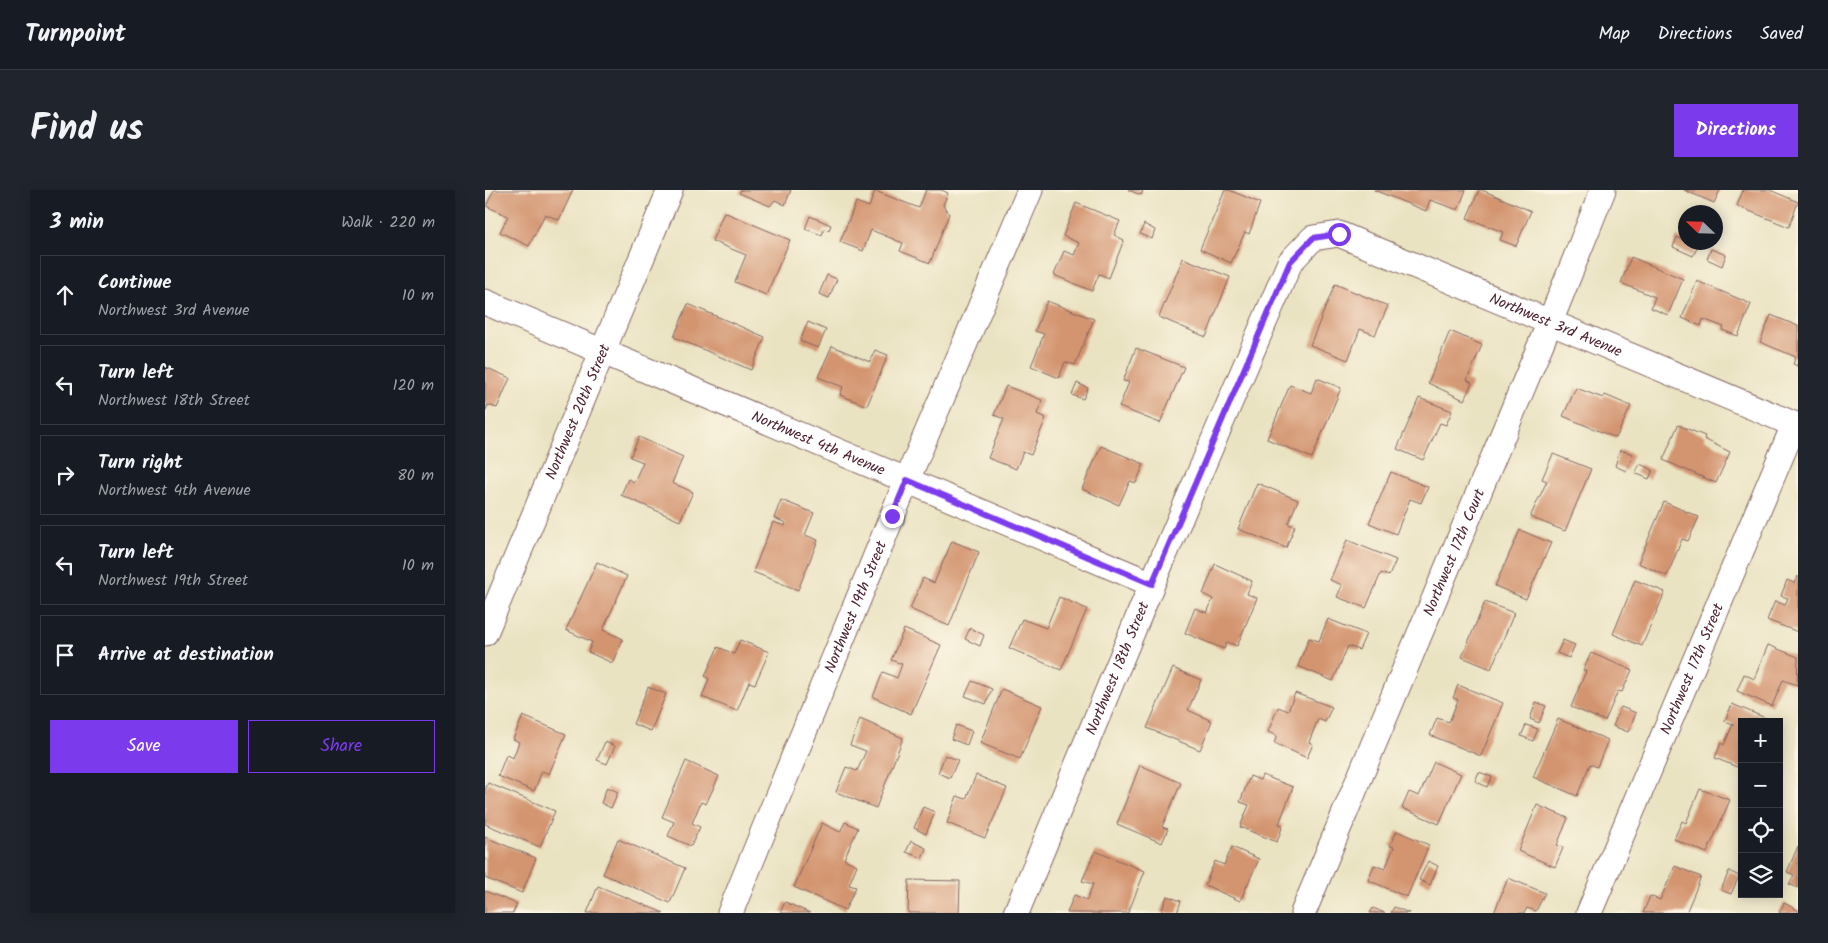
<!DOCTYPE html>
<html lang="en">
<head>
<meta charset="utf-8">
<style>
	body { margin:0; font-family:Kalam,sans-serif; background:#20242c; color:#f1f3f6 }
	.controls { position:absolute; right:15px; bottom:15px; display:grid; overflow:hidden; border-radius:0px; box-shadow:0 2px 12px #0003 }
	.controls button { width:45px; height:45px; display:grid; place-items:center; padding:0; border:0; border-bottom:1px solid #363941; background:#171b24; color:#f1f3f6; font:25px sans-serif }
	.compass { position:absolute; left:1193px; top:15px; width:45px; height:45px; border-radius:50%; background:#171b24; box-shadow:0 2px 12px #0003; rotate:293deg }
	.stop { position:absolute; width:15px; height:15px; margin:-11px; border:4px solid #7c3aed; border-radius:50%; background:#fff }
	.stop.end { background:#7c3aed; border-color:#fff; box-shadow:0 1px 5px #0008 }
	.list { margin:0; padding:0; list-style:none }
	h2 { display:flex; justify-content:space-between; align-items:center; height:65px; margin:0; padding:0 20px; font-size:21px }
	h2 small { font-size:16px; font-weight:400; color:#9ea1a6 }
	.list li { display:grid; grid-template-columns:32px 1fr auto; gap:15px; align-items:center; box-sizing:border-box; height:80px; margin:0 10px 10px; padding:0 10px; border:1px solid #363941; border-radius:0px }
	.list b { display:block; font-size:19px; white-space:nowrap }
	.list p { margin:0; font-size:16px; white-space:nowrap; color:#9ea1a6 }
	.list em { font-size:16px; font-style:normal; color:#9ea1a6 }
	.actions { display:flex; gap:10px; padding:15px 20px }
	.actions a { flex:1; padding:11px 0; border:1px solid #7c3aed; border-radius:0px; text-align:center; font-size:18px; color:#7c3aed }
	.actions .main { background:#7c3aed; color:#fff }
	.icon { flex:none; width:28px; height:28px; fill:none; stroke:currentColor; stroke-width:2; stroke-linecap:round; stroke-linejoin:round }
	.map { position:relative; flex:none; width:1313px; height:723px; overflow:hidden; border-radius:0px }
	header { display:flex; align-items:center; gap:30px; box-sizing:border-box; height:70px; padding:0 25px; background:#171b24; border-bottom:1px solid #363941 }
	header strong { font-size:24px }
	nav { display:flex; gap:28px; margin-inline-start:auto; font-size:18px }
	.intro { display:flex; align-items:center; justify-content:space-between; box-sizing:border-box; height:120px; padding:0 30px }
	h1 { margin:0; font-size:35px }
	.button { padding:12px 22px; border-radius:0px; background:#7c3aed; color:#fff; font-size:18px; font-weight:700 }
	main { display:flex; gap:30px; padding:0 30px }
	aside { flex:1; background:#171b24; border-radius:0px; box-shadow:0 2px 12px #0003 }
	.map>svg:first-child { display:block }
</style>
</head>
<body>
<header>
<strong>Turnpoint</strong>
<nav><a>Map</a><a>Directions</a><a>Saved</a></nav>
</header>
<div class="intro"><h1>Find us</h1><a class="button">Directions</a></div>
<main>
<aside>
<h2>3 min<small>Walk · 220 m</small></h2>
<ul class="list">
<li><svg class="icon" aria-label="ahead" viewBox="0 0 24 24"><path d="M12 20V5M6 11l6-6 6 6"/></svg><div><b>Continue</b><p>Northwest 3rd Avenue</p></div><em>10 m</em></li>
<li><svg class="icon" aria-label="left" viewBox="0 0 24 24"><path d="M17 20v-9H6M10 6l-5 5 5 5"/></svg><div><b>Turn left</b><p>Northwest 18th Street</p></div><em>120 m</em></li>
<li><svg class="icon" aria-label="right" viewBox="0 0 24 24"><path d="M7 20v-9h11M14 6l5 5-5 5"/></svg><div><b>Turn right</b><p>Northwest 4th Avenue</p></div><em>80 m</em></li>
<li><svg class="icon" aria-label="left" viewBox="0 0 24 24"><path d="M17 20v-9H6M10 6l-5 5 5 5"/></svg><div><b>Turn left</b><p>Northwest 19th Street</p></div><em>10 m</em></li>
<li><svg class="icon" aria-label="arrive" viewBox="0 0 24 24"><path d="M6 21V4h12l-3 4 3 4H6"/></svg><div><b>Arrive at destination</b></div></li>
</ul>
<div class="actions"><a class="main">Save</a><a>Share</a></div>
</aside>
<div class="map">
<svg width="1313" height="723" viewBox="0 0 1313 723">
	<rect width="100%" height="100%" fill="#fcf5e5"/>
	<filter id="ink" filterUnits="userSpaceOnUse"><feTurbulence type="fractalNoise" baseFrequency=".02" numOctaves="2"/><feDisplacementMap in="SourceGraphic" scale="10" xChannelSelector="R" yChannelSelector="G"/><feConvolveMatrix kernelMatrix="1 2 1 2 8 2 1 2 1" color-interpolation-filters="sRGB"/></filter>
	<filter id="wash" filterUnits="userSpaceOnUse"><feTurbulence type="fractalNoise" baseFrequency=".0096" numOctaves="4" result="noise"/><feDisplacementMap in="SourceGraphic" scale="20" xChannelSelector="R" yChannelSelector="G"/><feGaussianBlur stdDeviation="1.12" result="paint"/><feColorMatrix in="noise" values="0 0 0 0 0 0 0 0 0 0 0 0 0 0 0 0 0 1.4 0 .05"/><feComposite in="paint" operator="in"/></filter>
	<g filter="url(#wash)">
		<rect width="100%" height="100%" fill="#eae3c2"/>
		<g id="blocks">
			<g fill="#d3946f">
				<path d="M9,0H88L74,30L60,24L44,56L15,42L23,26L1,16Z"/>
				<path d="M256,0H306L300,15L290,10L285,16L254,3Z"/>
				<path d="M441,0H456L463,3L458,15L464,24L445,73L415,61L418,53L386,40L378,61L355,52L371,12L384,17L390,1L434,18Z"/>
				<path d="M643,0H658L656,5Z"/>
				<path d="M740,0H744L775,13L764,44L760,42L746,73L715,59Z"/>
				<path d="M889,0H981L973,20L945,10L941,21Z"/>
				<path d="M994,0H997L1046,21L1031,56L1015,50L1018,42L982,28Z"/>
				<path d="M1199,0H1235L1229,13Z"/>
				<path d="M1258,0H1285L1313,12L1304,37L1252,16Z"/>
				<path d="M591,13L635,31L629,45L639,50L624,88L614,84L607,101L569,85L579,61L589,65L594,53L578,46Z"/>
				<path d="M239,22L305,50L281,105L250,92L261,65L227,51Z"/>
				<path d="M325,26L346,35L344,40L339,39L337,45L320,39Z"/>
				<path d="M659,34L670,40L667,49L655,44Z"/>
				<path d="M1192,47L1200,51V52L1213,56L1208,66L1188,57Z"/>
				<path d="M1226,59L1241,65L1237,76L1222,69Z"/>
				<path d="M1146,67L1198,89L1183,125L1166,118L1170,107L1136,93Z"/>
				<path d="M698,68L745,87L721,147L674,127Z"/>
				<path d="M342,85L352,89L344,108L334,104Z"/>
				<path d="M1212,91L1266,114L1253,146L1237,140L1239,137L1218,129L1216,136L1197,128Z"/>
				<path d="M850,94L903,116L890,145L875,139L863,170L825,155Z"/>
				<path d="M562,111L609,129L590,175L580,172L574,188L546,176L559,144L550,141Z"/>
				<path d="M203,114L280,147L266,180L189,147Z"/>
				<path d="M1286,125L1313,136V176L1308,174L1311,167L1275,152Z"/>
				<path d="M323,132L341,140L333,158L315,151Z"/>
				<path d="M965,141L997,155L982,190L987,193L979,210L943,193Z"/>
				<path d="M347,156L385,172L390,160L403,165L382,216L355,205L358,197L333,187Z"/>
				<path d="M651,158L699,177L675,233L634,217L644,192L638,191Z"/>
				<path d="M0,177L25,188L12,218L3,215L0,222Z"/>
				<path d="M832,188L856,198L827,268L782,249L805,195L826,203Z"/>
				<path d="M592,193L603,198L598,209L587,205Z"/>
				<path d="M521,196L557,210L552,224L561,228L546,265L538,262L531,279L503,268L519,229L509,225Z"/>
				<path d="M1091,198L1118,208L1120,205L1146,216L1131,248L1078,226Z"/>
				<path d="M934,208L967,221L961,235L955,233L938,270L912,259Z"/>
				<path d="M1193,235L1220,246L1219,249L1245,262L1231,293L1178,270Z"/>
				<path d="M154,247L198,267L187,293L208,302L195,331L136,305L143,289L149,292L158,272L145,267Z"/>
				<path d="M616,256L659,274L651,293L645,291L634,315L597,299Z"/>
				<path d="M1135,260L1148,264L1141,281L1130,276Z"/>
				<path d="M1068,264L1106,279L1080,341L1045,327L1062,291L1057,289Z"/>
				<path d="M1155,274L1168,280L1164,289L1150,283Z"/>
				<path d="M906,282L943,297L936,313L925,309L911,344L884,333Z"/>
				<path d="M772,293L813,310L803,334L810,336L801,358L753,339Z"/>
				<path d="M296,310L329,323L320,345L333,350L313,400L268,382L288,332L300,336L301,333L289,328Z"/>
				<path d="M1179,312L1214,327L1203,351L1197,349L1182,386L1153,373Z"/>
				<path d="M1035,340L1066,353L1041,409L1010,396Z"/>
				<path d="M862,350L911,370L904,386L896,383L881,418L852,407L857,395L845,390Z"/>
				<path d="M467,351L494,362L464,436L425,419L438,388L449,393Z"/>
				<path d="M112,372L142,386L118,440L138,449L127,473L103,462L107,452L81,440Z"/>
				<path d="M730,374L767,391L762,404L772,408L752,456L742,452L739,459L700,443L710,418L722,423L728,409L718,404Z"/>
				<path d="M1313,386V442L1282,430L1290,411L1300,415L1303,408L1296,406L1302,390L1309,393Z"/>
				<path d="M1150,390L1180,402L1157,456L1128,444Z"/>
				<path d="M574,407L602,419L576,480L524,458L537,429L561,438Z"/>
				<path d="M1000,412L1029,423L1006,479L977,467Z"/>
				<path d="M843,429L881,444L874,460L863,456L848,491L813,476L824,448L834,451Z"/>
				<path d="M485,438L499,445L495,456L480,449Z"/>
				<path d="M419,439L456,455L426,524L388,507L398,482L412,488L417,474L406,470Z"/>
				<path d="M255,450L284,462L270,494L264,492L252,521L217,507L224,489L220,486L233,457L249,464Z"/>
				<path d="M1078,450L1090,455L1084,468L1072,463Z"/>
				<path d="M1283,455L1313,467L1312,495L1298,490L1287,516L1252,501L1259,484L1269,489Z"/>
				<path d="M1106,463L1147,480L1137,502L1133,501L1120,531L1086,517L1101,481L1098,480Z"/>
				<path d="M688,478L716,490L703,520L727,531L715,560L662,538Z"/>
				<path d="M487,491L507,499L501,514L480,506Z"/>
				<path d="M973,495L1018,513L996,566L945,545L952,528L964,532L973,510L968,508Z"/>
				<path d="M163,497L181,504L166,541L148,534Z"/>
				<path d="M517,499L557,516L535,569L495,553Z"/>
				<path d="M810,503L847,517L840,532L833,529L824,552L828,554L822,568L789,553L792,546L783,542L793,517L803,521Z"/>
				<path d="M1051,512L1061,516L1054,533L1045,529Z"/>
				<path d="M1247,514L1290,532H1257V579L1230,568L1236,553L1239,555L1248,534L1240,531Z"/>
				<path d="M1136,517L1151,523L1143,542L1128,536Z"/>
				<path d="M38,526L81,544L64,584L57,581L49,601L13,586L21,565L28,568L34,552L28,549Z"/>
				<path d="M375,529L418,548L391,618L351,602L361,577L372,581L381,561L365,555Z"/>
				<path d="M1073,529L1123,550L1112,577L1105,574L1092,606L1048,587Z"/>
				<path d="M471,535L487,541L482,555L466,549Z"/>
				<path d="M1041,535L1053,539L1048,551L1036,546Z"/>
				<path d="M120,552L130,556L122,574L112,570Z"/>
				<path d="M460,565L473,570L465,588L453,583Z"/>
				<path d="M201,571L234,586L221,614L216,612L207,633L215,637L206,656L183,646L189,632L177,627Z"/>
				<path d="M949,572L976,584L954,634L917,618L924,602L934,606Z"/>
				<path d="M655,575L696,593L677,637L683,639L677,653L632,634Z"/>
				<path d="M994,582L1007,587L1002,597L990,591Z"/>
				<path d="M491,585L522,598L500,648L462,633L472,606L481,609Z"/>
				<path d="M777,585L808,597L794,634L798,635L792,652L755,637L764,615L755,612L765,586L775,590Z"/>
				<path d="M3,593L70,621L55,657L0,634V600Z"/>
				<path d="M122,597L133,602L126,618L116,613Z"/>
				<path d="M1215,599L1245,610L1222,663L1189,649L1197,631L1201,633Z"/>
				<path d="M1052,615L1083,628L1072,655L1078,658L1070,677L1033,661Z"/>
				<path d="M438,617L450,622L441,644L429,638Z"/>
				<path d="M360,632L373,638L359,669L372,675L364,695L371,697L360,720L309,697L337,633L355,642Z"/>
				<path d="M912,641L944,655L922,707L883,690L889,675L900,679L909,657L905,656Z"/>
				<path d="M0,647L51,668L37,703L0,688Z"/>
				<path d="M133,649L200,678L185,713L118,684Z"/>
				<path d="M426,651L441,658L437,668L421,662Z"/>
				<path d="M1313,656V698L1304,694L1309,685L1302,682Z"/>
				<path d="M747,657L774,669L755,711L720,695L730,671L739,675Z"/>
				<path d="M610,661L660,681L643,723H582L589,705L602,710L608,694L597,691Z"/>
				<path d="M943,671L953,676L945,695L934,690Z"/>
				<path d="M1190,676L1216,687L1201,723H1158L1165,706L1175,710Z"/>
				<path d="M1244,681L1254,686L1246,704L1236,700Z"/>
				<path d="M1023,688L1060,703L1051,721L1042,718L1039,723H1009Z"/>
				<path d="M424,690L475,691L474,723H423Z"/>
				<path d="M113,696L179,723H102Z"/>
				<path d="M0,701L32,714L28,723H0Z"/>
				<path d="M682,706L696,711L692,723H676Z"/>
				<path d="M300,712L325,723H295Z"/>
				<path d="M1299,713L1313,720V723H1294Z"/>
				<path d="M909,717L924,723H906Z"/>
				<path d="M888,718L900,723H885Z"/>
			</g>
		</g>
	</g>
	<g filter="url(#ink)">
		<use href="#blocks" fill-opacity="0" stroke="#826460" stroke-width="1"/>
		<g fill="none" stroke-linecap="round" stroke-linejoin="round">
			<defs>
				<g id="street">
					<path id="s1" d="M0,112L667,394"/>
					<path id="s2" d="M0,443L185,0"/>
					<path id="s3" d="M245,723L422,290L545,0"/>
					<path id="s4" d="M531,723L667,394L805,72L828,48L854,44L1313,236"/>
					<path id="s5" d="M818,723L1065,132L1118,0"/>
					<path id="s6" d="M1104,723L1309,235"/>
				</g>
			</defs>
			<use href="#street" stroke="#826460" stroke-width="27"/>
			<use href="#street" stroke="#fff" stroke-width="25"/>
		</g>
	</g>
	<g fill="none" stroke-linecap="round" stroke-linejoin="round" filter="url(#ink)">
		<path stroke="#7c3aed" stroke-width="6" d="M407,326L422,290L667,394L805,72L828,48L854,44"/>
	</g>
	<g text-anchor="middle" stroke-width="4" stroke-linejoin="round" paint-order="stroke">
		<g font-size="15" fill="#4a1f2b" stroke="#fcf5e5">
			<text dy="5" stroke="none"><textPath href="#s4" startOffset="1001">Northwest 3rd Avenue</textPath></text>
			<text dy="5" stroke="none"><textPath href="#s2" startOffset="240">Northwest 20th Street</textPath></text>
			<text dy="5" stroke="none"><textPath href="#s1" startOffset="362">Northwest 4th Avenue</textPath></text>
			<text dy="5" stroke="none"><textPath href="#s5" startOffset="391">Northwest 17th Court</textPath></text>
			<text dy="5" stroke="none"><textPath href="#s3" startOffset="331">Northwest 19th Street</textPath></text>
			<text dy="5" stroke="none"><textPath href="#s4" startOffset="265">Northwest 18th Street</textPath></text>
			<text dy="5" stroke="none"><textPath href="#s6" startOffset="265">Northwest 17th Street</textPath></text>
		</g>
	</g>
</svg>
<div class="controls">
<button>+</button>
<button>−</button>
<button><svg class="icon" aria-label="locate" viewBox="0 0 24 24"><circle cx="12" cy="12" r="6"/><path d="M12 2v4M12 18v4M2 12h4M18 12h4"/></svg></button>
<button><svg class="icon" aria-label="layers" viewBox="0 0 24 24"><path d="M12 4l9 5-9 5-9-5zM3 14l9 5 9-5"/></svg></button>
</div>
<svg class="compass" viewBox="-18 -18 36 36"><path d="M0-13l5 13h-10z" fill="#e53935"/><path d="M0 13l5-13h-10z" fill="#9ea1a6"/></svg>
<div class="stop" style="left:854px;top:44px"></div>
<div class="stop end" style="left:407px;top:326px"></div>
</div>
</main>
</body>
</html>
